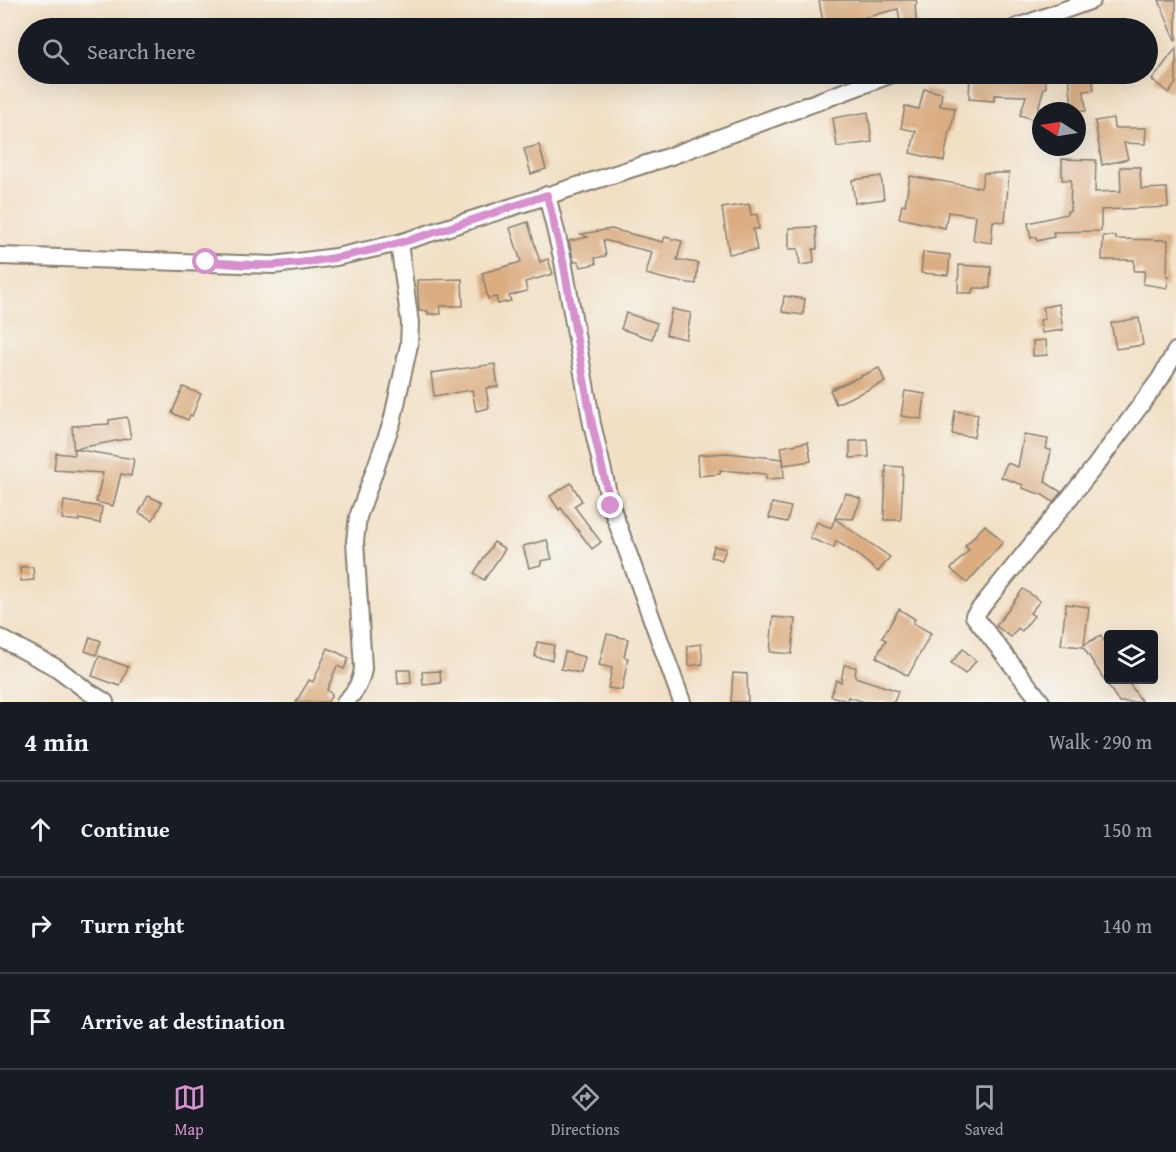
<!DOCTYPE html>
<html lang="en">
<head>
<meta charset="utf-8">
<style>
	body { margin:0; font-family:"Gentium Book Plus",serif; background:#242831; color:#f1f3f6 }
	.controls { position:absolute; right:18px; bottom:18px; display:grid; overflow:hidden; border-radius:6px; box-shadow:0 6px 24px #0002 }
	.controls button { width:54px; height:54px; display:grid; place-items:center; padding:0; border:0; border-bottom:2px solid #363941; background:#171b24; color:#f1f3f6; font:30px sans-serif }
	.compass { position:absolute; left:1032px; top:102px; width:54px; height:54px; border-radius:50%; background:#171b24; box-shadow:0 6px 24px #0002; rotate:282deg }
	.stop { position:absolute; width:18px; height:18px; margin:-14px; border:4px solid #d690ce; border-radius:50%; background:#fff }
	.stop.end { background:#d690ce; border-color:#fff; box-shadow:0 2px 6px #0008 }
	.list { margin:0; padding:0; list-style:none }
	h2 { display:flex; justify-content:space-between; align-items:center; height:78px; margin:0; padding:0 24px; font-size:26px }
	h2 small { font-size:20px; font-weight:400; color:#9ea1a6 }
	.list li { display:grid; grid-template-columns:39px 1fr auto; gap:18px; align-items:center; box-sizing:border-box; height:96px; padding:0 24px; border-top:2px solid #363941 }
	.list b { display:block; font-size:22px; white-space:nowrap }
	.list em { font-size:20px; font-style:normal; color:#9ea1a6 }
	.icon { flex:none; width:33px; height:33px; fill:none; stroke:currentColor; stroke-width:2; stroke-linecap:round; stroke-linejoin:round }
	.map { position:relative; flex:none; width:1176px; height:702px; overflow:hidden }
	.search { position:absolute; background:#171b24; box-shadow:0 6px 24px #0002; left:18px; right:18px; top:18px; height:66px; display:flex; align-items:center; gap:15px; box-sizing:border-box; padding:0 21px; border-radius:33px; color:#9ea1a6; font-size:22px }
	.sheet { height:366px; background:#171b24 }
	nav { display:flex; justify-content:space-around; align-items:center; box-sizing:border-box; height:84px; border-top:2px solid #363941; background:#171b24; font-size:16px; color:#9ea1a6 }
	nav a { display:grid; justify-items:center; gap:3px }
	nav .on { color:#d690ce }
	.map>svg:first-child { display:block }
</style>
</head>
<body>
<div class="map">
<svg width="1176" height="702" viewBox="0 0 1176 702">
	<rect width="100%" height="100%" fill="#f6f6f2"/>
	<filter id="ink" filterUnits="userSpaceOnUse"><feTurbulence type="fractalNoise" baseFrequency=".0167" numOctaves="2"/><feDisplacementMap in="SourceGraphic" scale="12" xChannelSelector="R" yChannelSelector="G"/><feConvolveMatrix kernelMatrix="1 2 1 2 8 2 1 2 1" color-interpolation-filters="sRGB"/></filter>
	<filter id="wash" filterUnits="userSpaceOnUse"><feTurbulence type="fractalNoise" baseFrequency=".008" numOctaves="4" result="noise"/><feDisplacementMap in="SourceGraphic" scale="24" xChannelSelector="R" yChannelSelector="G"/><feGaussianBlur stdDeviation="1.35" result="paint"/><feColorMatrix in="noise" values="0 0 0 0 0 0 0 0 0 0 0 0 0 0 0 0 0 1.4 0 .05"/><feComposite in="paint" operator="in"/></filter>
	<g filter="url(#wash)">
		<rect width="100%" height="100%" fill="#f2e0c5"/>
		<g id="blocks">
			<g fill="#daac80">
				<path d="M819,0H916L917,4L915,5L917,28H901L898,9L847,22L848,28H824Z"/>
				<path d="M1159,0H1176V40H1175Z"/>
				<path d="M1176,48V83L1169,93L1152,80Z"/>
				<path d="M970,74H1045L1046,88H1044L1035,120L1020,115L1026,96L994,95V101L969,99Z"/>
				<path d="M1069,74H1092L1094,90L1084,91L1086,111H1072Z"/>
				<path d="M924,89L942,93L940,106L955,108L951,131H949L944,161L910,153L916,131L901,128L905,106L919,109Z"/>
				<path d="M868,112L872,142L837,147L833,118Z"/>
				<path d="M1113,118L1114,128H1146L1145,144L1124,143L1128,159L1102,165L1095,121Z"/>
				<path d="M539,145L546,169L531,174L524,149Z"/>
				<path d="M1062,159L1096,160L1095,192L1121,191L1120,167H1140L1141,189L1167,188L1168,207L1101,210V231L1053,232L1054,237L1037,241L1036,237L1031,238L1028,223L1067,214V211H1070L1071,180H1062Z"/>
				<path d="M984,173H1009L1005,222L993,221L991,243L973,240L976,216L948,212L945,228L899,218L902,205H905L910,176L981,188Z"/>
				<path d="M881,176L884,199L855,203L852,180Z"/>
				<path d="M749,204L751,215L757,214L759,229H753L757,250L729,254L722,208Z"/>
				<path d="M528,222L540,262L548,259L553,274L525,282L527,291L509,296L511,301L498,304L496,297L488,299L482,273L521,262L510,228Z"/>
				<path d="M816,227L817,249H813L814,263L800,265L798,249H789V228Z"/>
				<path d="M611,229L663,242L665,237L682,241L677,260L698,263L696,284L669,280L646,274L652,252L603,240L606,256L595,258L596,264L581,267L579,261L574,262L569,241L588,237L581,234Z"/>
				<path d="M1103,236H1116V239L1168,240L1167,276H1169L1167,288L1143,284L1145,271H1134V260H1102Z"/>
				<path d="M923,252L950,255L948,275L921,273Z"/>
				<path d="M959,265L991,267L990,288H973L972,293H958Z"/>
				<path d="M462,279L463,306H440L441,314H428V311H419L417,280Z"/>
				<path d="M784,296L805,299L803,315L782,312Z"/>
				<path d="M1059,304L1063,330L1042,333L1040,320L1045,319L1043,307Z"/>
				<path d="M672,309L691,313L686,339L666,335Z"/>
				<path d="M626,313L657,323L652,339L621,329Z"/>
				<path d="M1139,318L1143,345L1116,349L1111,323Z"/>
				<path d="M1046,340L1047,355L1033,356V341Z"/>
				<path d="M495,364L498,387L486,388L489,408L476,411L472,390L434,396L431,373Z"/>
				<path d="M879,368L885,382L836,404L830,390Z"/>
				<path d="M183,387L201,394L192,416L190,415L188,420L172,413Z"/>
				<path d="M905,391L925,394L922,419L901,416Z"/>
				<path d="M955,411L978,414L974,437L952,434Z"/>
				<path d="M127,417L131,438L74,449L134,459L131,476L121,474L113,506L96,502L103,473L54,470L56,453L74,455L72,426L109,424V420Z"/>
				<path d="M1024,435L1048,439L1046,449L1051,450L1045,482L1061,492L1053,502L1043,495L1022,488L1023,485L1001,477L1007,463L1018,467Z"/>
				<path d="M868,440L869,457L850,458V441Z"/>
				<path d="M808,442L811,461L784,465L781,447Z"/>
				<path d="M727,453L783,459L784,478L766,479V474L720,470V474L699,476L698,455Z"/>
				<path d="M886,466L903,467L901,520H884Z"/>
				<path d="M571,483L582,501L574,506L601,542L592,549L561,508L559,510L550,496Z"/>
				<path d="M846,493L861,499L853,519L835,518Z"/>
				<path d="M148,496L162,502L153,520L139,513Z"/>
				<path d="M64,501L102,507L100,523L79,519V521L62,519Z"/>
				<path d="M772,503L791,507L787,522L769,518Z"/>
				<path d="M835,519L890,557L878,572L858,555L836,541L834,548L810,538L817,522L831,528Z"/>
				<path d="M985,525L1003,542L967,583L951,569L969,550L965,546Z"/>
				<path d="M547,540L552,559L541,561V565L529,568L523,546Z"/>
				<path d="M494,542L505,549L484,580L474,573Z"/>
				<path d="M714,546L726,549L722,560L711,557Z"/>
				<path d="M20,567H33L34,580L21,581Z"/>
				<path d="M1023,589L1040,601L1030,613L1034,616L1022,631L1018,628L1011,637L996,626Z"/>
				<path d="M1066,604L1089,607L1084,645L1101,635L1108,649V680H1127L1142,702H1119L1083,647L1061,645Z"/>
				<path d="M899,609L915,619L913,623L931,633L908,676L876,657L886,640L882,638Z"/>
				<path d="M773,617L795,619L792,654L770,652Z"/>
				<path d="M607,634L628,639L624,657L628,658L622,690L608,688L612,668L599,665Z"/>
				<path d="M90,637L101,641L96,655L85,651Z"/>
				<path d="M537,642L554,645L552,660L535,657Z"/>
				<path d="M701,644L703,664L689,666L687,646Z"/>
				<path d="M328,648L349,658L344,669L337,666L327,690L332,694L328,702H296L309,680L313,682Z"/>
				<path d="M963,649L976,661L965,674L951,663Z"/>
				<path d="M565,652L585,657L581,673L561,669Z"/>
				<path d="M99,656L128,667L120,686L92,676Z"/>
				<path d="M844,665L856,667L855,677L898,691L894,702H865L848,697L847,701L831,696L836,680L841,682Z"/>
				<path d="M397,670H410L411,683L398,684Z"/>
				<path d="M440,671L441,683L423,685L422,672Z"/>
				<path d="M733,673L747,674L748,702H731Z"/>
			</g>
		</g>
	</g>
	<g filter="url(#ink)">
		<use href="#blocks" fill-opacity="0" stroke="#877e70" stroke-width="1.5"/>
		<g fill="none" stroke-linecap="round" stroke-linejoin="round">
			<defs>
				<g id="minor">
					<path d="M1015,28L1092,0"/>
					<path d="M547,195L563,261L592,424L611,506L682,702"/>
					<path d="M0,256L274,265L336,257L399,243L668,157L892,74"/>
					<path d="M0,638L57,668L86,690L105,702"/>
					<path d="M345,702C356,691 361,683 363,668L355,541L358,517L392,422L409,345L410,323L399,243"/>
					<path d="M1041,702L974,616L1096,465L1160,379L1176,351"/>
				</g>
			</defs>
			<use href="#minor" stroke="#877e70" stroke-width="20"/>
			<use href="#minor" stroke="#fff" stroke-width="16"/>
		</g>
	</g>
	<g fill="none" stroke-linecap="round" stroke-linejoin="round" filter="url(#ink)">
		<path stroke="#d690ce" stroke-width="8" d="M206,262C229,263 253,266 275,265C369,260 458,224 547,195L563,261L592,424L611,506"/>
	</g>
</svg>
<div class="controls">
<button><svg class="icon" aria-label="layers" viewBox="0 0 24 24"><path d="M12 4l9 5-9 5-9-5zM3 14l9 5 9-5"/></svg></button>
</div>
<svg class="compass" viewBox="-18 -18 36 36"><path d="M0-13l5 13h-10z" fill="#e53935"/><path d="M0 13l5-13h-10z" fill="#9ea1a6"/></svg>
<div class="stop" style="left:206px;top:262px"></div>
<div class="stop end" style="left:611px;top:506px"></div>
<div class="search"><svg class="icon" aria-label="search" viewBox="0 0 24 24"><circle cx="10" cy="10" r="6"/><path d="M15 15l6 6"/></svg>Search here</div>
</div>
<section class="sheet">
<h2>4 min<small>Walk · 290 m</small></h2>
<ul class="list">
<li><svg class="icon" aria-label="ahead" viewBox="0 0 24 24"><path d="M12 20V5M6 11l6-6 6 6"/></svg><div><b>Continue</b></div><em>150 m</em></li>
<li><svg class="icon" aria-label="right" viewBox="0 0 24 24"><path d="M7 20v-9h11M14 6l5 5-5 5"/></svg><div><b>Turn right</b></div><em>140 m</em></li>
<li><svg class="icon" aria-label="arrive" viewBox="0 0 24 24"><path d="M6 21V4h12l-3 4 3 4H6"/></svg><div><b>Arrive at destination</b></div></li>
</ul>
</section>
<nav>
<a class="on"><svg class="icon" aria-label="map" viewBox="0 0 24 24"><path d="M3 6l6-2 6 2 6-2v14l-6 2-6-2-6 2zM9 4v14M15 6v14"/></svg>Map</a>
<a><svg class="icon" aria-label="directions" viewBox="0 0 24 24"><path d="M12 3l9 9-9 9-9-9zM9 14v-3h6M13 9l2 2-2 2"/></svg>Directions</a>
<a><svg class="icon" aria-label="saved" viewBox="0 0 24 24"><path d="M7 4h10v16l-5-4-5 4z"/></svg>Saved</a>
</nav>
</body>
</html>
